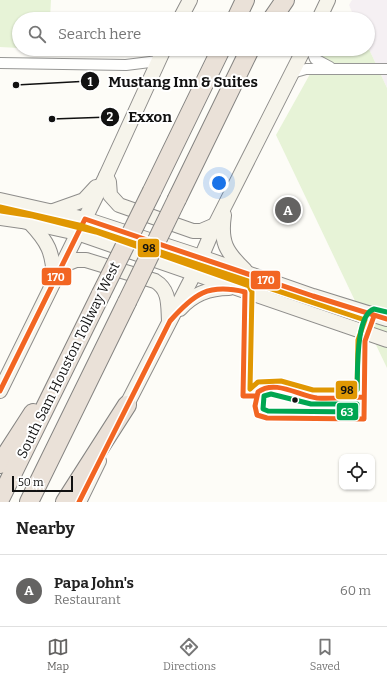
<!DOCTYPE html>
<html lang="en">
<head>
<meta charset="utf-8">
<style>
	body { margin:0; font-family:Bitter,serif; background:#f2f2f2; color:#222 }
	.controls { position:absolute; right:12px; bottom:12px; display:grid; overflow:hidden; border-radius:8px; box-shadow:0 1px 3px #0004 }
	.controls button { width:36px; height:36px; display:grid; place-items:center; padding:0; border:0; border-bottom:1px solid #e0e0e0; background:#fff; color:#222; font:20px sans-serif }
	.scale { position:absolute; left:12px; bottom:10px; width:61px; box-sizing:border-box; padding-left:4px; border:2px solid #111; border-top:0; font-size:11px; line-height:14px; white-space:nowrap; color:#111; -webkit-text-stroke:3px #fff; paint-order:stroke }
	.you { position:absolute; left:219px; top:183px; width:14px; height:14px; margin:-10px; border:3px solid #fff; border-radius:50%; background:#1a73e8; box-shadow:0 0 0 6px #1a73e833 }
	.badge { display:grid; place-items:center; width:26px; height:26px; border-radius:50%; background:#646362; color:#fff; font-size:13px; font-weight:700 }
	.pin { position:absolute; translate:-50% -50%; border:2px solid #fff; box-shadow:0 1px 4px #0006 }
	.list { margin:0; padding:0; list-style:none }
	h2 { display:flex; justify-content:space-between; align-items:center; height:52px; margin:0; padding:0 16px; font-size:17px }
	h2 small { font-size:13px; font-weight:400; color:#767676 }
	.list li { display:grid; grid-template-columns:26px 1fr auto; gap:12px; align-items:center; box-sizing:border-box; height:72px; padding:0 16px; border-top:1px solid #e0e0e0 }
	.list b { display:block; font-size:15px; white-space:nowrap }
	.list p { margin:0; font-size:13px; white-space:nowrap; color:#767676 }
	.list em { font-size:13px; font-style:normal; color:#767676 }
	.icon { flex:none; width:22px; height:22px; fill:none; stroke:currentColor; stroke-width:2; stroke-linecap:round; stroke-linejoin:round }
	.map { position:relative; flex:none; width:387px; height:502px; overflow:hidden }
	.search { position:absolute; background:#fff; box-shadow:0 1px 3px #0004; left:12px; right:12px; top:12px; height:44px; display:flex; align-items:center; gap:10px; box-sizing:border-box; padding:0 14px; border-radius:22px; color:#767676; font-size:15px }
	.sheet { height:124px; background:#fff }
	nav { display:flex; justify-content:space-around; align-items:center; box-sizing:border-box; height:56px; border-top:1px solid #e0e0e0; background:#fff; font-size:11px; color:#767676 }
	nav a { display:grid; justify-items:center; gap:2px }
	nav .on { color:#646362 }
	.map>svg:first-child { display:block }
</style>
</head>
<body>
<div class="map">
<svg width="387" height="502" viewBox="0 0 387 502">
	<rect width="100%" height="100%" fill="#fdfcf7"/>
	<path fill="#f5f0f3" d="M352,0H387V88L368,47V19H355L349,5Z"/>
	<g fill="#e7f3d7">
		<path d="M0,0H51L50,19H19V48L0,47Z"/>
		<path d="M368,47L387,88V368L276,135L324,49H368Z"/>
	</g>
	<g fill="none" stroke-linecap="round" stroke-linejoin="round">
		<defs>
			<g id="street">
				<path d="M311,49L315,59L330,67"/>
				<path d="M0,63L126,65L158,61"/>
				<path d="M292,73L306,69H387"/>
			</g>
			<g id="secondary">
				<path d="M180,19L190,0"/>
				<path d="M319,19L328,0"/>
				<path d="M106,176L109,182L110,195L119,205L193,231H201L215,225"/>
				<path d="M0,200L85,219L201,257L313,296L387,319"/>
				<path d="M53,211L84,200L96,187"/>
				<path d="M224,215C220,242 226,252 245,270"/>
				<path d="M0,218L22,221L77,233L387,340"/>
				<path d="M30,223C48,242 53,252 54,279"/>
				<path d="M61,266L76,260H86L155,281C170,290 168,305 169,321"/>
				<path d="M180,309C193,294 209,288 229,288"/>
				<path d="M0,391L106,176L164,49"/>
				<path d="M122,414L194,274L215,225L304,49"/>
				<path d="M79,502L99,461"/>
			</g>
			<g id="highway">
				<path d="M236,19L245,0"/>
				<path d="M272,19L285,0"/>
				<path d="M152,191L221,49"/>
				<path d="M177,199L250,49"/>
				<path d="M0,464L33,413"/>
				<path d="M0,499L101,294"/>
				<path d="M29,502L127,302"/>
				<path d="M65,502L127,405"/>
			</g>
		</defs>
		<use href="#street" stroke="#979795" stroke-width="12"/>
		<use href="#secondary" stroke="#8e8d8b" stroke-width="16"/>
		<use href="#highway" stroke="#858482" stroke-width="20"/>
		<use href="#street" stroke="#fffffe" stroke-width="10"/>
		<use href="#secondary" stroke="#f6f4eb" stroke-width="14"/>
		<use href="#highway" stroke="#eae1d8" stroke-width="18"/>
		<defs>
			<g id="highway-bridge">
				<path d="M101,294L152,191"/>
				<path d="M127,302L177,199"/>
			</g>
		</defs>
		<use href="#highway-bridge" stroke="#858482" stroke-width="20" stroke-linecap="butt"/>
		<use href="#highway-bridge" stroke="#eae1d8" stroke-width="18"/>
		<defs>
			<g id="bus-1">
				<path d="M0,391L85,219L313,296L387,319"/>
				<path d="M364,397C349,397 333,399 317,398C299,396 275,379 258,392L255,406L257,415L267,418L364,419L365,341L374,316"/>
				<path d="M79,502L170,321C194,294 208,283 245,292L243,396H256"/>
			</g>
			<path id="bus-2" d="M0,207L83,226L365,320L358,340L357,390H313L281,381L258,382L250,389L252,292L249,286L96,232L33,216L1,211"/>
			<g id="bus-3">
				<path d="M357,390C358,374 355,315 374,309L387,312"/>
				<path d="M271,394L311,404H357V412L268,411L263,409L264,396Z"/>
			</g>
		</defs>
		<use href="#bus-1" stroke="#fff" stroke-width="8"/>
		<use href="#bus-2" stroke="#fff" stroke-width="8"/>
		<use href="#bus-3" stroke="#fff" stroke-width="8"/>
		<use href="#bus-1" stroke="#f26522" stroke-width="5"/>
		<use href="#bus-2" stroke="#e09702" stroke-width="5"/>
		<use href="#bus-3" stroke="#00a651" stroke-width="5"/>
	</g>
	<circle fill="#111" stroke="#fff" stroke-width="1.5" cx="295" cy="400" r="3.5"/>
	<g text-anchor="middle" stroke-width="4" stroke-linejoin="round" paint-order="stroke">
		<g font-size="14" fill="#111" stroke="#fff">
			<text transform="translate(68 360) rotate(-64)" y="5">South Sam Houston Tollway West</text>
		</g>
	</g>
	<path fill="none" stroke="#111" stroke-width="1.5" d="M16 85L90 81M52 119L110 117"/>
	<g fill="#111" stroke="#fff" stroke-width="1.5">
		<circle cx="16" cy="85" r="4"/>
		<circle cx="52" cy="119" r="4"/>
		<circle cx="90" cy="81" r="10"/>
		<circle cx="110" cy="117" r="10"/>
	</g>
	<g font-size="12" text-anchor="middle" font-weight="bold" fill="#fff">
		<text x="90" y="86">1</text>
		<text x="110" y="121">2</text>
	</g>
	<g font-size="15" text-anchor="middle" font-weight="bold" fill="#111" stroke="#fff" stroke-width="4" stroke-linejoin="round" paint-order="stroke">
		<text x="183" y="87">Mustang Inn &amp; Suites</text>
		<text x="150" y="122">Exxon</text>
	</g>
	<g stroke="#fff" stroke-width="1.5">
		<rect x="137" y="238" width="23" height="20" rx="4" fill="#e09702"/>
		<rect x="41" y="267" width="31" height="19" rx="4" fill="#f26522"/>
		<rect x="250" y="270" width="31" height="20" rx="4" fill="#f26522"/>
		<rect x="335" y="380" width="23" height="20" rx="4" fill="#e09702"/>
		<rect x="336" y="402" width="23" height="19" rx="4" fill="#00a651"/>
	</g>
	<g font-size="11" text-anchor="middle" font-weight="bold" fill="#fff">
		<text x="56" y="281">170</text>
		<text x="266" y="284">170</text>
		<text x="347" y="416">63</text>
	</g>
	<g font-size="11" text-anchor="middle" font-weight="bold" fill="#111">
		<text x="149" y="252">98</text>
		<text x="347" y="394">98</text>
	</g>
</svg>
<div class="controls">
<button><svg class="icon" aria-label="locate" viewBox="0 0 24 24"><circle cx="12" cy="12" r="6"/><path d="M12 2v4M12 18v4M2 12h4M18 12h4"/></svg></button>
</div>
<div class="scale">50 m</div>
<div class="you"></div>
<div class="pin badge" style="left:288px;top:210px">A</div>
<div class="search"><svg class="icon" aria-label="search" viewBox="0 0 24 24"><circle cx="10" cy="10" r="6"/><path d="M15 15l6 6"/></svg>Search here</div>
</div>
<section class="sheet">
<h2>Nearby<small></small></h2>
<ul class="list">
<li><span class="badge">A</span><div><b>Papa John's</b><p>Restaurant</p></div><em>60 m</em></li>
</ul>
</section>
<nav>
<a class="on"><svg class="icon" aria-label="map" viewBox="0 0 24 24"><path d="M3 6l6-2 6 2 6-2v14l-6 2-6-2-6 2zM9 4v14M15 6v14"/></svg>Map</a>
<a><svg class="icon" aria-label="directions" viewBox="0 0 24 24"><path d="M12 3l9 9-9 9-9-9zM9 14v-3h6M13 9l2 2-2 2"/></svg>Directions</a>
<a><svg class="icon" aria-label="saved" viewBox="0 0 24 24"><path d="M7 4h10v16l-5-4-5 4z"/></svg>Saved</a>
</nav>
</body>
</html>
